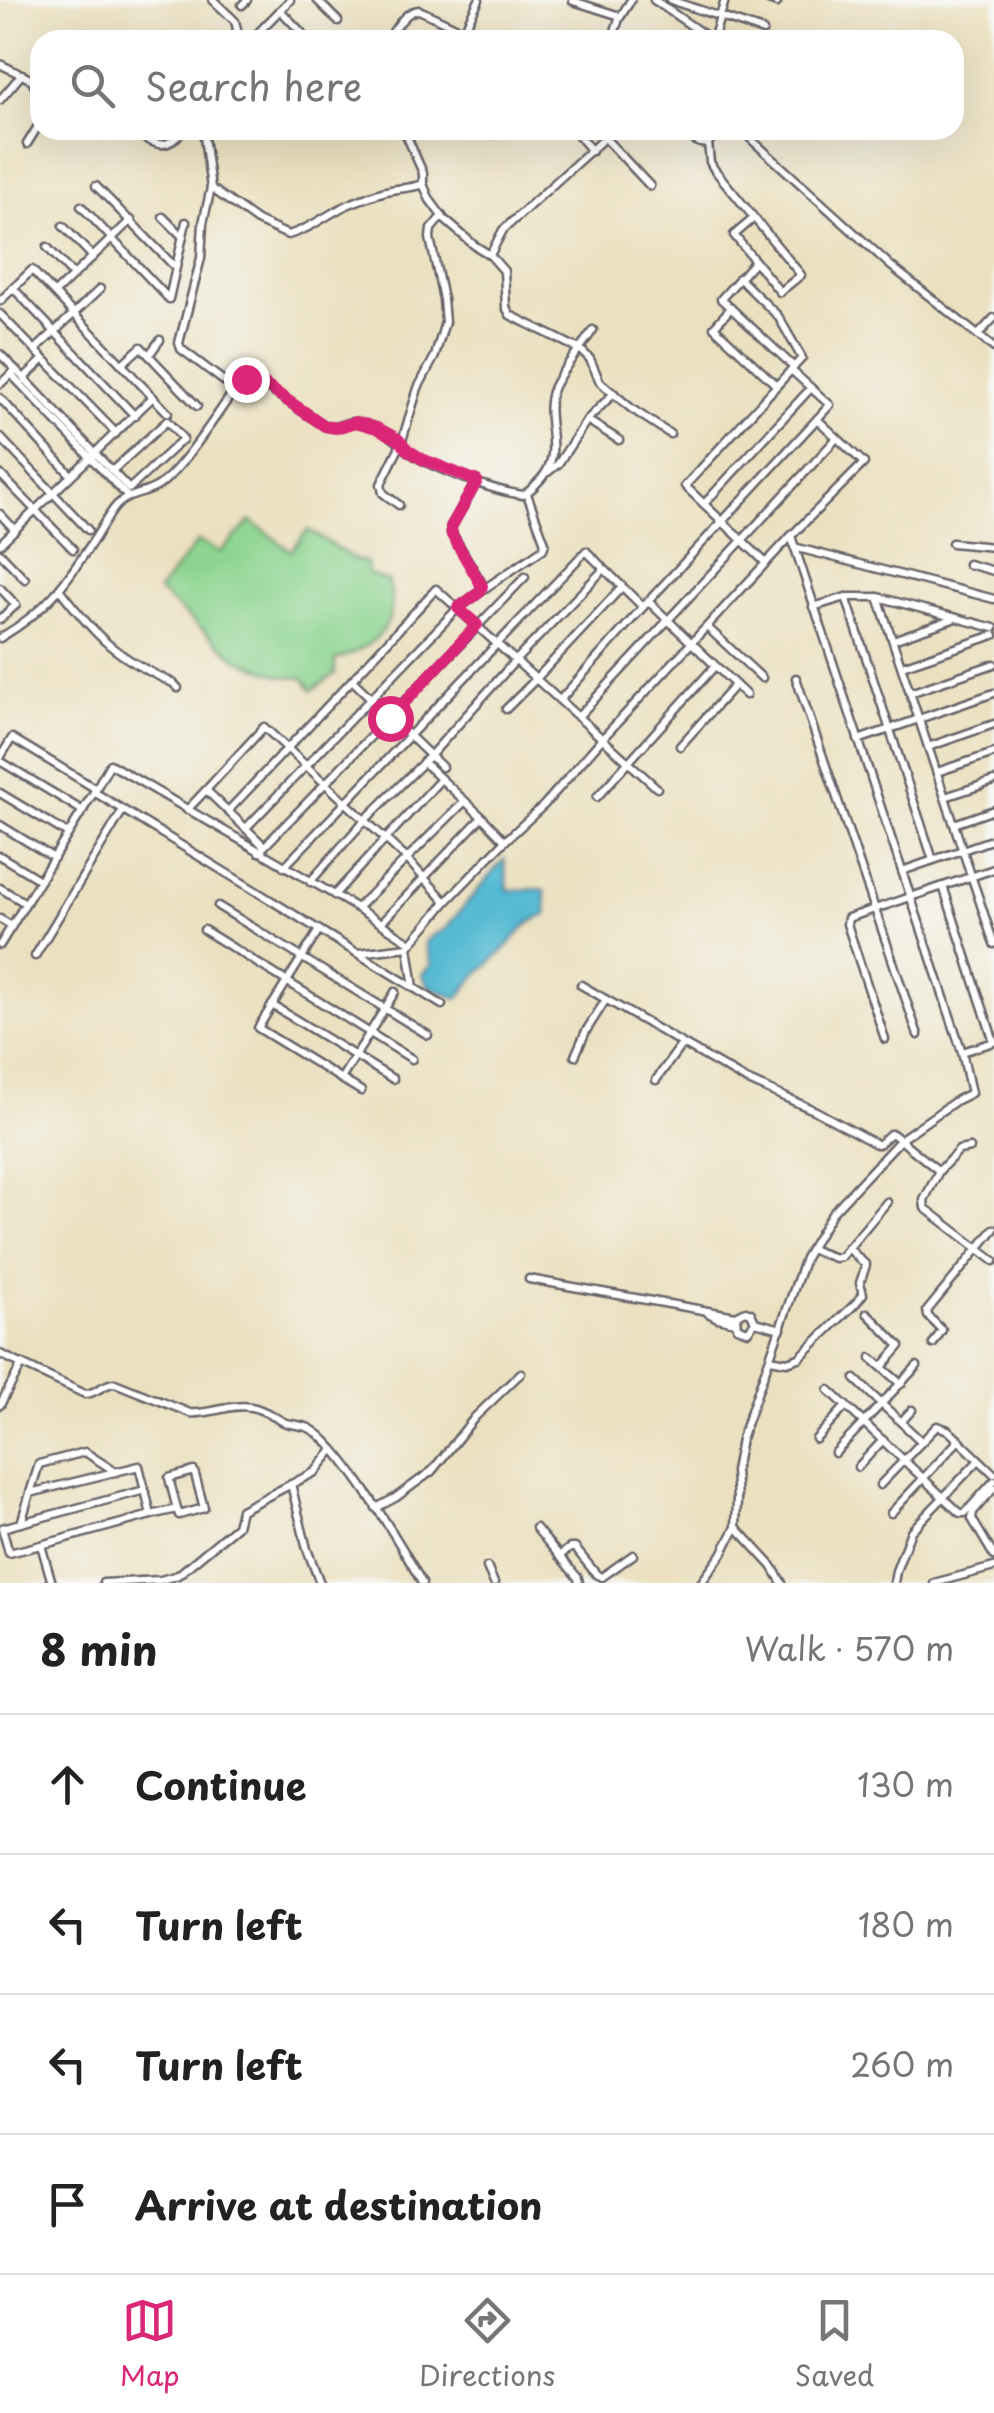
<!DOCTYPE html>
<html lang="en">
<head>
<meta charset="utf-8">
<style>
	body { margin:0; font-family:"Playpen Sans",sans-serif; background:#f2f2f2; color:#222 }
	.stop { position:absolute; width:30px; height:30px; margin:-22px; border:8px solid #db2777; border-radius:50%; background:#fff }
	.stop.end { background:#db2777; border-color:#fff; box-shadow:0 2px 10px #0008 }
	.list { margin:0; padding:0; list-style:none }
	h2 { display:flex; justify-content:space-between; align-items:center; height:130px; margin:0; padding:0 40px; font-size:42px }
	h2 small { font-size:32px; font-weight:400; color:#767676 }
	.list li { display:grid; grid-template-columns:65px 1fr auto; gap:30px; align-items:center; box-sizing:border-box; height:140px; padding:0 40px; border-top:2px solid #e0e0e0 }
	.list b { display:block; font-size:38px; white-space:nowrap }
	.list em { font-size:32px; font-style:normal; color:#767676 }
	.icon { flex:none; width:55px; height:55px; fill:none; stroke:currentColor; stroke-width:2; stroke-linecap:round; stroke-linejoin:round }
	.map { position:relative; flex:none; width:994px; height:1583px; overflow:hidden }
	.search { position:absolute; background:#fff; box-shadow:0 10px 40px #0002; left:30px; right:30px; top:30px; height:110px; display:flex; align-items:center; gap:25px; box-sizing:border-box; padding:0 35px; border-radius:30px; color:#767676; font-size:38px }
	.sheet { height:690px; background:#fff }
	nav { display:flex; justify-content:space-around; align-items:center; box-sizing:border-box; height:140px; border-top:2px solid #e0e0e0; background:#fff; font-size:28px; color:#767676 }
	nav a { display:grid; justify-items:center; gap:5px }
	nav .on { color:#db2777 }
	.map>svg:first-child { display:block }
</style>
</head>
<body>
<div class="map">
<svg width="994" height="1583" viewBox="0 0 994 1583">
	<rect width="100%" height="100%" fill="#f6f6f2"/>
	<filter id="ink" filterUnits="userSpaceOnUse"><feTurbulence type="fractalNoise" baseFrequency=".01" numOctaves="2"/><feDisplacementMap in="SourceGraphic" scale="20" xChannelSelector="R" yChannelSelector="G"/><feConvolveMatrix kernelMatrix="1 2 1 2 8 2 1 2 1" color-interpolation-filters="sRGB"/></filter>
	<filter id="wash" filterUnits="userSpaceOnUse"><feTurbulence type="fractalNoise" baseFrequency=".0048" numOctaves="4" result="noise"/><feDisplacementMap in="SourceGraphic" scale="40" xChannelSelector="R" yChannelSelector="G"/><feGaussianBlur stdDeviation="2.25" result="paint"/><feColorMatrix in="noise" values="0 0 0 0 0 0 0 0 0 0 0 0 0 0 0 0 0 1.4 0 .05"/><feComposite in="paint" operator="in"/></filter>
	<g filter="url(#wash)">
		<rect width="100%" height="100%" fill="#ebe0bf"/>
		<path fill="#8cd48f" stroke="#577b65" stroke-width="2.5" d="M251,521L291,551L308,530L356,560L366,562L368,574L388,581C402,625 374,647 335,660V674L312,690L303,678L280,676L238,660L158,591L198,541L220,552Z"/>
		<path fill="#55bad3" stroke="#3c6e87" stroke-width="2.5" d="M504,859L508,890L542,889L545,891L547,915C523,922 519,935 503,951C484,969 473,976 458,999L428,986L422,974L431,965L425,942L433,935L444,930Z"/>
	</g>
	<g filter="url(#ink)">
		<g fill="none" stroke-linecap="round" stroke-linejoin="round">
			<defs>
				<g id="minor">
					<path d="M213,0L235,21L237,29L233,40"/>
					<path d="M317,0L338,21"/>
					<path d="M654,0L712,40"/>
					<path d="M670,0L763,31"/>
					<path d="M768,0L777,3"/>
					<path d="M573,1L620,16"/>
					<path d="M242,5L247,0"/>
					<path d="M280,10L309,40"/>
					<path d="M464,30L479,0"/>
					<path d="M258,33L267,40"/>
					<path d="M253,38L290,0"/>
					<path d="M387,40C396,29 404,11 419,10L483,40"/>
					<path d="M612,40L619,19L631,0"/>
					<path d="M713,40L725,0"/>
					<path d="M0,64L40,84"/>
					<path d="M32,81L40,97"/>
					<path d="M0,100L22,74"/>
					<path d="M129,130C153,142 164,155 183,130"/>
					<path d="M404,130L423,173V184L430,200L444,219L474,245L490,255"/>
					<path d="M574,130L592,151"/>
					<path d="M613,130L503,230L490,255L504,271L506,307L510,315L581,350L590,359L600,382L632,409L670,434"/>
					<path d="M683,130C690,137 698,146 708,143"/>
					<path d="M719,130L708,143L710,162L714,169L801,275L780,292L734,235L754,218"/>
					<path d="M741,130L891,266L994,348"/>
					<path d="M496,134L499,130"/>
					<path d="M605,138L650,186"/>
					<path d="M27,144L40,123"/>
					<path d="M96,186L175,267"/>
					<path d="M211,188L257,221L288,235C312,229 329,212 352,203C365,198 378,192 391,190C403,188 412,188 423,184"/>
					<path d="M81,206L169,299L186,222"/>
					<path d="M163,217L182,236"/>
					<path d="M63,226L93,257"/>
					<path d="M47,247L73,275"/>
					<path d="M755,261L721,299L794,367"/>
					<path d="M739,278L778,316L802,358L685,486L766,563"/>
					<path d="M13,288L135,416"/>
					<path d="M55,293L131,220"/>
					<path d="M0,301L32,270L168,413"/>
					<path d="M731,308L714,327L776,385"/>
					<path d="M0,314L35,350"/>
					<path d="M978,335L994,318"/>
					<path d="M0,354L16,370"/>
					<path d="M149,355L160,340"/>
					<path d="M44,359L116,433"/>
					<path d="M122,364L141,347L197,406"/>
					<path d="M11,374L16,370L24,378L44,359L35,350L100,289"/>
					<path d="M24,378L129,489L183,439L167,421L112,471"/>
					<path d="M0,384L11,374L127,496"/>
					<path d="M232,394L247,379H254L325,426C336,429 338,426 348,423C358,420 370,426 379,429C393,435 399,444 411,453C434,469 494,491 523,495C531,491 534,486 540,480C566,453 541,420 553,389C560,371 582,347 593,330"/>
					<path d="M0,398L71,475"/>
					<path d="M587,420L619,440"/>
					<path d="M0,437L88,530"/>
					<path d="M548,472L558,464L587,420L614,393"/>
					<path d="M0,474L73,549"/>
					<path d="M704,504L811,388"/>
					<path d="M399,505L383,493L381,484L401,444L418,388L435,356L445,322L443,299L430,238L431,229L442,216"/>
					<path d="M0,514L15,530"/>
					<path d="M952,543L994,547"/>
					<path d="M0,544L153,397"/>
					<path d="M794,547L994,599"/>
					<path d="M0,553L25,579"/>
					<path d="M968,564L994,571"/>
					<path d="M622,587L536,679L657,788"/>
					<path d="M0,588L16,605L0,619"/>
					<path d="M60,590C98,639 116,657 173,683L178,688"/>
					<path d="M481,591L543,549L545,543L527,494"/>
					<path d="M846,597L933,860"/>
					<path d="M878,597L994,944"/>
					<path d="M648,601L746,695"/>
					<path d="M813,607L846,597H878L994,628"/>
					<path d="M707,627L762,678"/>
					<path d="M0,638C49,609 65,584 95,538C102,527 108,515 117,505C129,493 144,495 158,486C181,470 214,419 231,395L232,390L229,385L181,349L179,343L201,258L203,223L211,188L203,130"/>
					<path d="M893,640L953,619"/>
					<path d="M902,666L994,635"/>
					<path d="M796,678L918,1035"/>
					<path d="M910,693L994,664"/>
					<path d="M560,700L643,607L830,405L791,370"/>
					<path d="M578,717L837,438"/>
					<path d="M858,740L994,693"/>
					<path d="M680,746L735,685"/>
					<path d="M928,747L994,724"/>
					<path d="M0,758L12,738L96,789"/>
					<path d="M0,761L83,811"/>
					<path d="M423,762L482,817L505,841"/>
					<path d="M442,767L352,680L436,589L536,679L506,709"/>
					<path d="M937,772L994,753"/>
					<path d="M94,792L110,764L357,908L411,943"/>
					<path d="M0,793L68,834"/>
					<path d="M597,797L715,666"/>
					<path d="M945,797L994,781"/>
					<path d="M187,810L206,790"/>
					<path d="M229,810L352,680"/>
					<path d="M954,824L994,810"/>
					<path d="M0,825L54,858"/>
					<path d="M246,828L458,608L480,592L481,582L451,532V527L477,481"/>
					<path d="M264,846L206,790L264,727L406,858L446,902"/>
					<path d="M259,852L525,577"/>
					<path d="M0,856L40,880"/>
					<path d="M284,867L586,551L643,607"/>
					<path d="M902,871L994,839"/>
					<path d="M310,882L364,821L430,756L515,661L604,569"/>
					<path d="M943,886L994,1042L962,1052"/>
					<path d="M0,888L25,903"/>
					<path d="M334,895L441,779"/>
					<path d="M218,906L428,1035"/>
					<path d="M357,908L465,801"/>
					<path d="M0,919L12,926"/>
					<path d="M381,923L482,817"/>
					<path d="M204,930L412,1059"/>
					<path d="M319,930L258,1028L361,1091"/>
					<path d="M0,945L94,792L442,1005"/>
					<path d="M408,947L446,902L505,841L544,805L602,739L791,536L864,463L817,419"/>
					<path d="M358,953L408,947L414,988"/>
					<path d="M35,956L123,810"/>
					<path d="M581,985L744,1079L816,1111L876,1144H879L890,1134H893L939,1171L924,1200L925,1208L994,1261"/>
					<path d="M272,1005L393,1079"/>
					<path d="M885,1039L847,924L848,918L994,869"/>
					<path d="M575,1056L586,1031L605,1001"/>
					<path d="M341,1079L395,992"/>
					<path d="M656,1080L682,1044"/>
					<path d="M939,1171L959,1150L970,1148"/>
					<path d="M810,1249L835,1258L841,1257L887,1202"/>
					<path d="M529,1279L736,1316"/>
					<path d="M708,1313L718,1318L735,1322"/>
					<path d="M867,1313L900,1346L882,1367"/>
					<path d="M755,1322L748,1331L737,1327L736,1316L746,1311L751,1313L755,1322L781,1329"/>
					<path d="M933,1344L942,1330L928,1316L927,1311L994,1229"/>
					<path d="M0,1354L85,1394C96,1394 104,1383 115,1383L190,1413C211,1415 231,1403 251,1407C264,1409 275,1418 286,1423C294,1425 302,1425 309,1428C340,1442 404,1550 422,1583"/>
					<path d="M871,1358L901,1384"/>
					<path d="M770,1359L787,1362L799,1358L856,1303L863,1294L860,1283L866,1265L848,1248"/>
					<path d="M855,1379L921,1441"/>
					<path d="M829,1390L960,1513H965L994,1481"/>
					<path d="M0,1405L22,1364"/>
					<path d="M901,1422L912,1410"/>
					<path d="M816,1439L846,1406"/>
					<path d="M835,1453L917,1366"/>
					<path d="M858,1467L883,1440"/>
					<path d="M116,1472L85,1452L39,1464L30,1493L139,1466L145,1490"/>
					<path d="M291,1484L307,1549L320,1583"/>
					<path d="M880,1485L937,1426L948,1430L994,1474"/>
					<path d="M994,1488L973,1512L972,1519L994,1556"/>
					<path d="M376,1508L395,1498L432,1471L475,1417L521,1373"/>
					<path d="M891,1513L959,1440"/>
					<path d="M21,1523L30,1493"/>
					<path d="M736,1527L772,1566L782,1583"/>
					<path d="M536,1528L578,1578L579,1583"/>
					<path d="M41,1545L151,1515"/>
					<path d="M559,1556L570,1548H575L597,1575L602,1577L633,1555"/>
					<path d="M487,1567L494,1583"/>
					<path d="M52,1583L41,1545L9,1553L2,1528L145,1490L151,1515L177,1509L179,1515L204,1508L194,1471L169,1478L177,1509"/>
					<path d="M103,1583L161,1580L178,1575L237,1526L241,1510L315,1472L333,1450"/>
					<path d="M701,1583L722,1554L736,1527L737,1499L735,1471L741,1439L805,1258L832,1213L901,1139L957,1100L971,1093L962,1052L791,536"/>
					<path d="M894,1583L896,1571L911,1531L979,1460"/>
					<path d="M934,1583L994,1567"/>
				</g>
			</defs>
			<use href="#minor" stroke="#686469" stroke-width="11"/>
			<use href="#minor" stroke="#fff" stroke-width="6"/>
		</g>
	</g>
	<g fill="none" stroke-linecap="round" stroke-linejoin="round" filter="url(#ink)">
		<path stroke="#db2777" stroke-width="12" d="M246,379L259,381L325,426L336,428L356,422L377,428L398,439L408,450L422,459L477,481L451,527L452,535L482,586L480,592L458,608L477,625L390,718"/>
	</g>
</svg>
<div class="stop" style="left:390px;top:718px"></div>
<div class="stop end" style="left:246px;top:379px"></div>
<div class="search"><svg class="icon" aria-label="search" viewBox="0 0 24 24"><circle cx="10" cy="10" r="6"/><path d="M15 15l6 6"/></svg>Search here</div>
</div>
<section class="sheet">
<h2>8 min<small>Walk · 570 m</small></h2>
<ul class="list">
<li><svg class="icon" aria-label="ahead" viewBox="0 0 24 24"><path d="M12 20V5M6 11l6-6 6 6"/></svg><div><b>Continue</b></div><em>130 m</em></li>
<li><svg class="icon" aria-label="left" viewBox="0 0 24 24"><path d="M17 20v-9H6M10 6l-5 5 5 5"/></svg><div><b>Turn left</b></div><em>180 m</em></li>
<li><svg class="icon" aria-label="left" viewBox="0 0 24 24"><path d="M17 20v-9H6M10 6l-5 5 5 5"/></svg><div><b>Turn left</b></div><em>260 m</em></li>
<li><svg class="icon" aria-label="arrive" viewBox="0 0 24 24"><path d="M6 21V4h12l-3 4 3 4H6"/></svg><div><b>Arrive at destination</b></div></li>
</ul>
</section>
<nav>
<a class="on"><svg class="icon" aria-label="map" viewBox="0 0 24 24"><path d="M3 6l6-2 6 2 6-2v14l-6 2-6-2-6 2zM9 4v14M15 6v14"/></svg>Map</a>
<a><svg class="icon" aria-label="directions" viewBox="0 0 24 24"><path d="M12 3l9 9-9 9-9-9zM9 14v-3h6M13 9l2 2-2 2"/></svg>Directions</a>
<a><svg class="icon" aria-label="saved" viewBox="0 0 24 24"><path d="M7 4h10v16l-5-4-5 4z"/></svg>Saved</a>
</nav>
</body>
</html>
